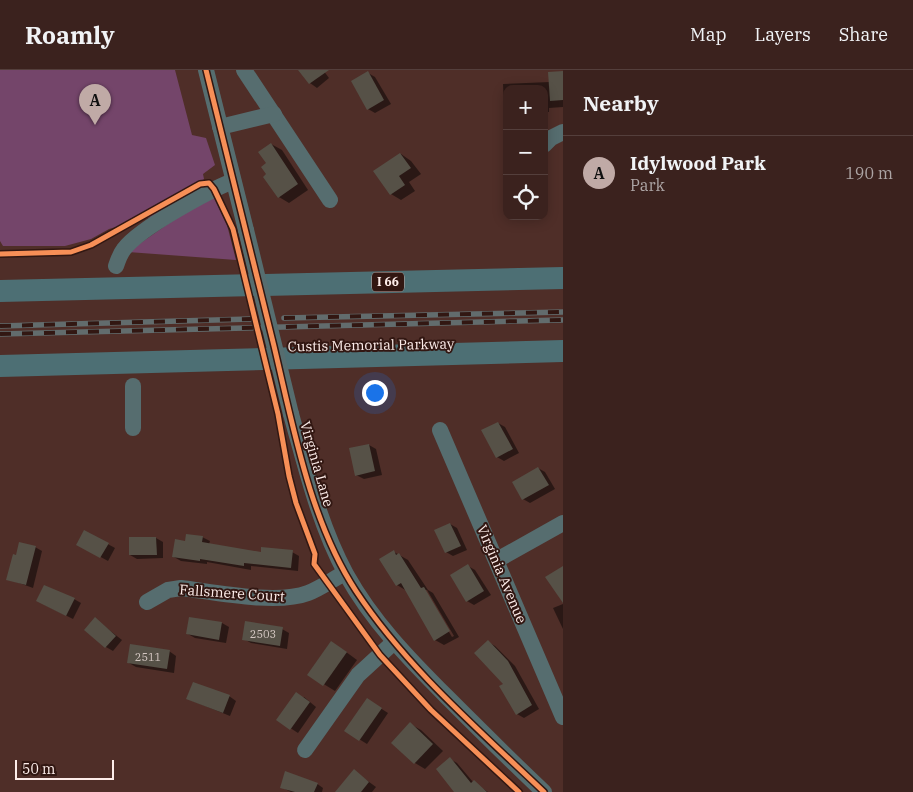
<!DOCTYPE html>
<html lang="en">
<head>
<meta charset="utf-8">
<style>
	body { margin:0; font-family:"IBM Plex Serif",serif; background:#462f2b; color:#f1f3f6 }
	.controls { position:absolute; right:15px; top:15px; display:grid; overflow:hidden; border-radius:10px; box-shadow:0 2px 12px #0003 }
	.controls button { width:45px; height:45px; display:grid; place-items:center; padding:0; border:0; border-bottom:1px solid #543f3c; background:#3b221e; color:#f1f3f6; font:25px sans-serif }
	.scale { position:absolute; left:15px; bottom:12px; width:99px; box-sizing:border-box; padding-left:5px; border:2px solid #fdedea; border-top:0; font-size:14px; line-height:18px; white-space:nowrap; color:#fdedea; -webkit-text-stroke:4px #321712; paint-order:stroke }
	.you { position:absolute; left:374px; top:322px; width:18px; height:18px; margin:-12px; border:4px solid #fff; border-radius:50%; background:#1a73e8; box-shadow:0 0 0 8px #1a73e833 }
	.badge { display:grid; place-items:center; width:32px; height:32px; border-radius:50%; background:#c0aaa6; color:#111; font-size:16px; font-weight:700 }
	.pin { position:absolute; translate:-50% -41px; filter:drop-shadow(0 1px 2px #0008) }
	.pin::after { content:''; position:absolute; top:26px; width:18px; height:15px; background:inherit; clip-path:polygon(0 0,100% 0,50% 100%) }
	.list { margin:0; padding:0; list-style:none }
	h2 { display:flex; justify-content:space-between; align-items:center; height:65px; margin:0; padding:0 20px; font-size:21px }
	h2 small { font-size:16px; font-weight:400; color:#aca4a4 }
	.list li { display:grid; grid-template-columns:32px 1fr auto; gap:15px; align-items:center; box-sizing:border-box; height:75px; padding:0 20px; border-top:1px solid #543f3c }
	.list b { display:block; font-size:19px; white-space:nowrap }
	.list p { margin:0; font-size:16px; white-space:nowrap; color:#aca4a4 }
	.list em { font-size:16px; font-style:normal; color:#aca4a4 }
	.icon { flex:none; width:28px; height:28px; fill:none; stroke:currentColor; stroke-width:2; stroke-linecap:round; stroke-linejoin:round }
	.map { position:relative; flex:none; width:563px; height:722px; overflow:hidden }
	header { display:flex; align-items:center; gap:30px; box-sizing:border-box; height:70px; padding:0 25px; background:#3b221e; border-bottom:1px solid #543f3c }
	header strong { font-size:24px }
	nav { display:flex; gap:28px; margin-inline-start:auto; font-size:18px }
	main { display:flex }
	aside { flex:1; background:#3b221e }
	.map>svg:first-child { display:block }
</style>
</head>
<body>
<header>
<strong>Roamly</strong>
<nav><a>Map</a><a>Layers</a><a>Share</a></nav>
</header>
<main>
<div class="map">
<svg width="563" height="722" viewBox="0 0 563 722">
	<rect width="100%" height="100%" fill="#4f2e28"/>
	<g fill="#74456a">
		<path d="M0,0H175L192,65L206,68L215,95L203,104L204,109L179,139L109,159L91,169L65,176H3L0,171Z"/>
		<path d="M212,123L227,155L236,190L128,182Z"/>
	</g>
	<g fill="#0007" fill-rule="evenodd">
		<path d="M300,0H323L329,8L317,18L310,13Z"/>
		<path d="M563,2V37L549,38V42H544V19H507V39L504,37L503,14L550,12Z"/>
		<path d="M368,3L375,7L391,34L375,43L368,39Z"/>
		<path d="M271,74L282,80L308,120L289,133L279,127L268,104Z"/>
		<path d="M401,84L411,91L421,104L409,112L415,121L401,130L391,124Z"/>
		<path d="M498,353L505,357L519,383L504,391L497,387Z"/>
		<path d="M369,375L376,379L382,405L364,409L356,405Z"/>
		<path d="M538,398L545,402L555,419L530,433L523,429Z"/>
		<path d="M450,454L457,458L467,480L453,486L446,482Z"/>
		<path d="M84,461L115,478L108,491L77,474Z"/>
		<path d="M202,467L210,471L209,474L262,484L292,482L299,486L298,501L251,496V500L207,492V494L181,491L174,487L186,472Z"/>
		<path d="M156,468L163,472V488L137,489L130,485Z"/>
		<path d="M35,477L42,481L33,518L8,509L17,486Z"/>
		<path d="M394,482L408,490L428,520L433,523L459,567L444,575L435,570L407,521L397,515ZM424,520H427L454,566L452,567Z"/>
		<path d="M468,496L475,500L491,525L474,535L467,531Z"/>
		<path d="M74,529L81,533L73,549L45,535Z"/>
		<path d="M563,534V559L553,538Z"/>
		<path d="M95,549L122,570L113,581L106,577Z"/>
		<path d="M222,553L229,557L226,573L195,568L188,564Z"/>
		<path d="M282,559L289,563L287,579L251,573L244,569Z"/>
		<path d="M488,572L495,576L515,596L539,639L524,648L517,644Z"/>
		<path d="M342,579L357,590L335,621L309,605Z"/>
		<path d="M169,581L176,586L174,603L136,597L129,593Z"/>
		<path d="M229,626L236,631L230,646L188,629Z"/>
		<path d="M304,627L316,637L298,663L278,650Z"/>
		<path d="M374,634L388,643L367,674L346,661Z"/>
		<path d="M410,654L421,660L443,681L425,699L415,693Z"/>
		<path d="M450,689L457,693L473,712L488,722H463Z"/>
		<path d="M354,701L376,717L372,722H337Z"/>
		<path d="M316,713L323,718L322,722H291L281,717Z"/>
	</g>
	<g fill="#565147">
		<path d="M298,0H329L309,14Z"/>
		<path d="M368,1L384,30L367,40L351,11Z"/>
		<path d="M563,1V30L550,31L548,2Z"/>
		<path d="M271,73L298,114L278,128L263,107L266,104L261,97L266,93L258,82Z"/>
		<path d="M400,83L411,98L399,106L405,115L390,125L373,101Z"/>
		<path d="M498,352L513,379L496,388L481,360Z"/>
		<path d="M369,374L375,401L355,406L349,378Z"/>
		<path d="M538,397L549,415L522,430L512,412Z"/>
		<path d="M450,453L461,476L445,483L434,460Z"/>
		<path d="M84,460L109,473L100,488L76,475Z"/>
		<path d="M186,464L203,466L202,472L261,482V477L293,480L291,498L244,493V496L200,489V491L172,487L175,469L185,471Z"/>
		<path d="M129,467H156L157,485H129Z"/>
		<path d="M19,472L36,476L26,515L6,510L13,484L16,485Z"/>
		<path d="M394,480L396,485L399,483L421,518L424,517L450,561L434,571L401,513L396,516L379,489Z"/>
		<path d="M468,494L484,521L466,532L450,505Z"/>
		<path d="M563,496V533L545,507Z"/>
		<path d="M44,515L75,528L66,546L36,531Z"/>
		<path d="M95,547L116,566L105,578L84,560Z"/>
		<path d="M189,547L222,552L219,570L186,564Z"/>
		<path d="M245,551L283,557L280,576L242,570Z"/>
		<path d="M488,570L508,591L532,635L516,645L499,616L503,614L474,583Z"/>
		<path d="M331,571L347,582L323,616L307,605Z"/>
		<path d="M130,574L170,580L167,599L127,593Z"/>
		<path d="M193,612L230,625L223,643L186,629Z"/>
		<path d="M296,622L310,632L290,660L276,650Z"/>
		<path d="M367,628L382,638L359,671L344,661Z"/>
		<path d="M410,652L433,674L414,694L391,673Z"/>
		<path d="M450,687L471,713L474,710L487,722H454L436,699Z"/>
		<path d="M354,699L369,712L361,722H335Z"/>
		<path d="M285,701L318,713L314,722H295L280,718Z"/>
	</g>
	<g fill="none" stroke-linecap="round" stroke-linejoin="round">
		<g stroke="#566d6f" stroke-width="16">
			<path d="M206,0L246,160"/>
			<path d="M244,0L330,130"/>
			<path d="M220,57L274,44"/>
			<path d="M544,75L551,68L563,62"/>
			<path d="M116,196C118,190 120,184 124,179C140,158 208,121 233,111"/>
			<path d="M133,316V358"/>
			<path d="M291,344C306,398 319,454 346,504C372,551 409,589 447,627C479,659 511,691 544,722"/>
			<path d="M440,360L563,647"/>
			<path d="M497,490L563,453"/>
			<path d="M147,532L168,520L181,518C214,522 277,535 308,523C321,518 333,509 345,503"/>
			<path d="M305,680L358,605L394,572"/>
		</g>
		<g stroke="#4d6f74" stroke-width="22">
			<path d="M0,221L563,208"/>
			<path d="M0,296L563,281"/>
		</g>
		<defs>
			<g id="rail">
				<path d="M284,248L563,242"/>
				<path d="M0,256L251,249"/>
				<path d="M0,264L563,250"/>
			</g>
		</defs>
		<use href="#rail" stroke="#626c6d" stroke-width="5.5"/>
		<use href="#rail" stroke="#321712" stroke-width="4" stroke-dasharray="11" stroke-linecap="butt"/>
		<path stroke="#566d6f" stroke-width="16" d="M246,160L291,344"/>
		<defs>
			<g id="cycleway">
				<path d="M206,0C228,92 252,184 274,276C293,356 310,451 356,521C406,597 478,659 544,722"/>
				<path d="M0,184L71,182L91,175L200,114L209,113L214,119L233,159L278,344L289,406L296,433L315,484L314,494L380,585L431,640L519,722"/>
			</g>
		</defs>
		<use href="#cycleway" stroke="#321712" stroke-width="8"/>
		<use href="#cycleway" stroke="#f78f57" stroke-width="5"/>
	</g>
	<g text-anchor="middle" stroke-width="4" stroke-linejoin="round" paint-order="stroke">
		<g font-size="11" fill="#d3c6c1">
			<text x="263" y="568">2503</text>
			<text x="148" y="591">2511</text>
		</g>
		<rect fill="#321712" stroke="#c0ada9" stroke-width="1" x="372" y="202.5" width="32" height="19" rx="4"/>
		<g font-size="12" font-weight="bold" fill="#fdedea">
			<text x="388" y="216">I 66</text>
		</g>
		<g font-size="14" fill="#fdedea" stroke="#321712">
			<text transform="translate(371 275) rotate(-1)" y="5">Custis Memorial Parkway</text>
			<text transform="translate(317 394) rotate(74)" y="5">Virginia Lane</text>
			<text transform="translate(502 504) rotate(67)" y="5">Virginia Avenue</text>
			<text transform="translate(232 523) rotate(4)" y="5">Fallsmere Court</text>
		</g>
	</g>
</svg>
<div class="controls">
<button>+</button>
<button>−</button>
<button><svg class="icon" aria-label="locate" viewBox="0 0 24 24"><circle cx="12" cy="12" r="6"/><path d="M12 2v4M12 18v4M2 12h4M18 12h4"/></svg></button>
</div>
<div class="scale">50 m</div>
<div class="you"></div>
<div class="pin badge" style="left:95px;top:55px">A</div>
</div>
<aside>
<h2>Nearby<small></small></h2>
<ul class="list">
<li><span class="badge">A</span><div><b>Idylwood Park</b><p>Park</p></div><em>190 m</em></li>
</ul>
</aside>
</main>
</body>
</html>
